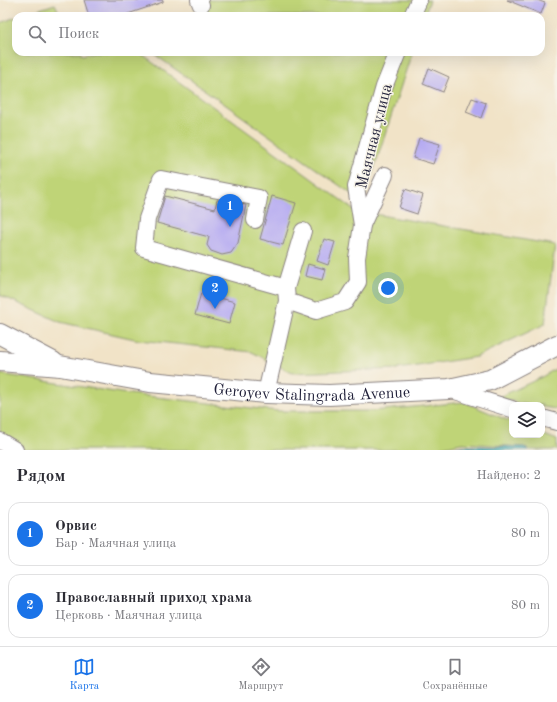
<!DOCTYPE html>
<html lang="ru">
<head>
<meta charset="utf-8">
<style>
	body { margin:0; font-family:"Old Standard TT",serif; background:#f7f7f7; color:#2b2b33 }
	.controls { position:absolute; right:12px; bottom:12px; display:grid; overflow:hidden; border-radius:8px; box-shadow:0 4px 16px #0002 }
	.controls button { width:36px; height:36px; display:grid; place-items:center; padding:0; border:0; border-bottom:1px solid #e1e1e2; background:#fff; color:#2b2b33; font:20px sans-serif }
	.you { position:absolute; left:388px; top:288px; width:14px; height:14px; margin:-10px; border:3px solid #fff; border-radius:50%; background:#1a73e8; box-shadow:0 0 0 6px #1a73e833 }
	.badge { display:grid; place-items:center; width:26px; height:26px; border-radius:50%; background:#1a73e8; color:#fff; font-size:13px; font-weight:700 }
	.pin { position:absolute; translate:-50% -33px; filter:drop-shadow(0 1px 2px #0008) }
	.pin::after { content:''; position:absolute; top:21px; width:14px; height:12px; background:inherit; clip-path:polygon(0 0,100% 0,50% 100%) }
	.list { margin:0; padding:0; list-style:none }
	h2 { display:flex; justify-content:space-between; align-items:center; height:52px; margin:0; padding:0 16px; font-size:17px }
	h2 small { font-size:13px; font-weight:400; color:#7c7c81 }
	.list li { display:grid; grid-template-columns:26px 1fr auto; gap:12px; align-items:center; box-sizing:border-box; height:64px; margin:0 8px 8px; padding:0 8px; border:1px solid #e1e1e2; border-radius:12px }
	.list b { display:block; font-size:15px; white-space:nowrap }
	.list p { margin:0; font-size:13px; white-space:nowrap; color:#7c7c81 }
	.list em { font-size:13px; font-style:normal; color:#7c7c81 }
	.icon { flex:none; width:22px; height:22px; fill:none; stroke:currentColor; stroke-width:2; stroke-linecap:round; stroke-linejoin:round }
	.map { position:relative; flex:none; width:557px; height:450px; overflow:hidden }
	.search { position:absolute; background:#fff; box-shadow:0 4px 16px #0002; left:12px; right:12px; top:12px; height:44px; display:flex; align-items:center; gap:10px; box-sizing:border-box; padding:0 14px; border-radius:12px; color:#7c7c81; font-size:15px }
	.sheet { height:196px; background:#fff }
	nav { display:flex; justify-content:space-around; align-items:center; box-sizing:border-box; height:56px; border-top:1px solid #e1e1e2; background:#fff; font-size:11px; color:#7c7c81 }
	nav a { display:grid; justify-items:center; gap:2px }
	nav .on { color:#1a73e8 }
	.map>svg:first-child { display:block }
</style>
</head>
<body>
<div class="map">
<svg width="557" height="450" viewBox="0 0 557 450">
	<rect width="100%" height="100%" fill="#f7f3e8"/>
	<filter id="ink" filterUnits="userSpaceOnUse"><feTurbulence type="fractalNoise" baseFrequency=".025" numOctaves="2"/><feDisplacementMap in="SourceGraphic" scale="8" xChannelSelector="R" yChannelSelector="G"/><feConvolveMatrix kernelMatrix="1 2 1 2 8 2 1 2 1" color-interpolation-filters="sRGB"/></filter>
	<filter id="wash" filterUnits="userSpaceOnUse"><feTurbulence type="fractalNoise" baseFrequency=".012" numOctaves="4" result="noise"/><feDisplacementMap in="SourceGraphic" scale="16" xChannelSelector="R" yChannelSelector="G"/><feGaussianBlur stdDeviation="0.9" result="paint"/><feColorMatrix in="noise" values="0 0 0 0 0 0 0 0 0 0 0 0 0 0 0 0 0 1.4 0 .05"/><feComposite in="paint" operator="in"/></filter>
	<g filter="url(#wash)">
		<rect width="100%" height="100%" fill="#f1e3c7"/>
		<g fill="#bfd477" stroke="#707b59">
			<path d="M203,0H430L424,16H208Z"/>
			<path d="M55,4L61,16H19Z"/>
			<path d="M16,17V52H80L82,55L94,52H138L356,211L555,245L545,324L476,357L398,369L292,373L252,352L139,340L60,322L0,295V23Z"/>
			<path d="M151,52H412L363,202Z"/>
			<path d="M557,368V409L542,407V405H529L497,398L540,378Z"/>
			<path d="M0,374L121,393L278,411H373L464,402L512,422V435L542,434L557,440V450H530L524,447L462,443L428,450H0Z"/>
		</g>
		<path fill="#3aacb2" stroke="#2e6776" d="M462,446L524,447L529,450H444Z"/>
		<g id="blocks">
			<g fill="#b3a8f2">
				<path d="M84,0H163V2L122,16H89Z"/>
				<path d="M507,0H537L545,3L541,14Z"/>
				<path d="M429,68L449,77L443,92L423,84Z"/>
				<path d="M472,98L486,103L481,118L466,112Z"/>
				<path d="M419,138L440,144L433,164L413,158Z"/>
				<path d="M405,189L423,195L417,214L399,208Z"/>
				<path d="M165,196L215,209L217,200L246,205L238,243L231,253L222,255L211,251L207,245L209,237L157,223Z"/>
				<path d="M272,196L296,203L283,245L260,239Z"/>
				<path d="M324,239L335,242L328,265L317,261Z"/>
				<path d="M308,264L325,269L322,280L305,276Z"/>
				<path d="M201,293L235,302L229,324L195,315Z"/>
			</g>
		</g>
	</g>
	<g filter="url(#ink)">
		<use href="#blocks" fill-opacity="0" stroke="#8a8281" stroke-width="1"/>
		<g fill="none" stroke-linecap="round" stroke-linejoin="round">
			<defs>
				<g id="minor">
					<path d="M199,0L201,5"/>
					<path d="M412,16L419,0"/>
					<path d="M255,220L259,198L161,179L147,219L144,248L286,288"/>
					<path d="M362,225L385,175"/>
					<path d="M287,301L316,311L345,302L358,282L357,258L362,225L356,187L384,87L398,52"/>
					<path d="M449,389L512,409"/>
					<path d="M266,393L287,301L286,288L303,231"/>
					<path d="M542,418L557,422"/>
					<path d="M0,441L15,450"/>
				</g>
				<g id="major">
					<path d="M0,334L53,362"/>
					<path id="s1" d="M0,361L60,366L150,382L266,393L329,395L449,389L490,380L557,345"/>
				</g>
			</defs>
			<use href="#minor" stroke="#8a8281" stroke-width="18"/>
			<use href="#major" stroke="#8a8281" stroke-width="22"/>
			<use href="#minor" stroke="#fff" stroke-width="16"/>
			<use href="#major" stroke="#fff" stroke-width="20"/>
		</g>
	</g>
	<g text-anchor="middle" stroke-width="3" stroke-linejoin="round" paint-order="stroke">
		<g font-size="16" fill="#22223b" stroke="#f7f3e8">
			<text transform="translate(373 136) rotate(-76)" y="6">Маячная улица</text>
			<text dy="6" stroke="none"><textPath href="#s1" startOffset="314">Geroyev Stalingrada Avenue</textPath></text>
		</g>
	</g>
</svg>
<div class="controls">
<button><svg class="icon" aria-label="layers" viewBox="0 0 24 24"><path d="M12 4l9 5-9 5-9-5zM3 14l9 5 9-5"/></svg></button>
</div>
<div class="you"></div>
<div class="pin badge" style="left:230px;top:227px">1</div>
<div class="pin badge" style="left:215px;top:309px">2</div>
<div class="search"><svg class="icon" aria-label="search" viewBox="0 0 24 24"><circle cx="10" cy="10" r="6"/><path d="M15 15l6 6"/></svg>Поиск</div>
</div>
<section class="sheet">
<h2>Рядом<small>Найдено: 2</small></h2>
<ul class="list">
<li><span class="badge">1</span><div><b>Орвис</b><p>Бар · Маячная улица</p></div><em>80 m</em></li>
<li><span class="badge">2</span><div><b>Православный приход храма</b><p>Церковь · Маячная улица</p></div><em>80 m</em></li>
</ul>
</section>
<nav>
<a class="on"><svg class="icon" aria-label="map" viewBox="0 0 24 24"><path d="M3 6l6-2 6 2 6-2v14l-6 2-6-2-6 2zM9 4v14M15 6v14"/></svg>Карта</a>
<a><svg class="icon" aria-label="directions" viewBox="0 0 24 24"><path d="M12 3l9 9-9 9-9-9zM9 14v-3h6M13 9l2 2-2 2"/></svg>Маршрут</a>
<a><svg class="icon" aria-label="saved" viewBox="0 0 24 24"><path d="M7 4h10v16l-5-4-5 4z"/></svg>Сохранённые</a>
</nav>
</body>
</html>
